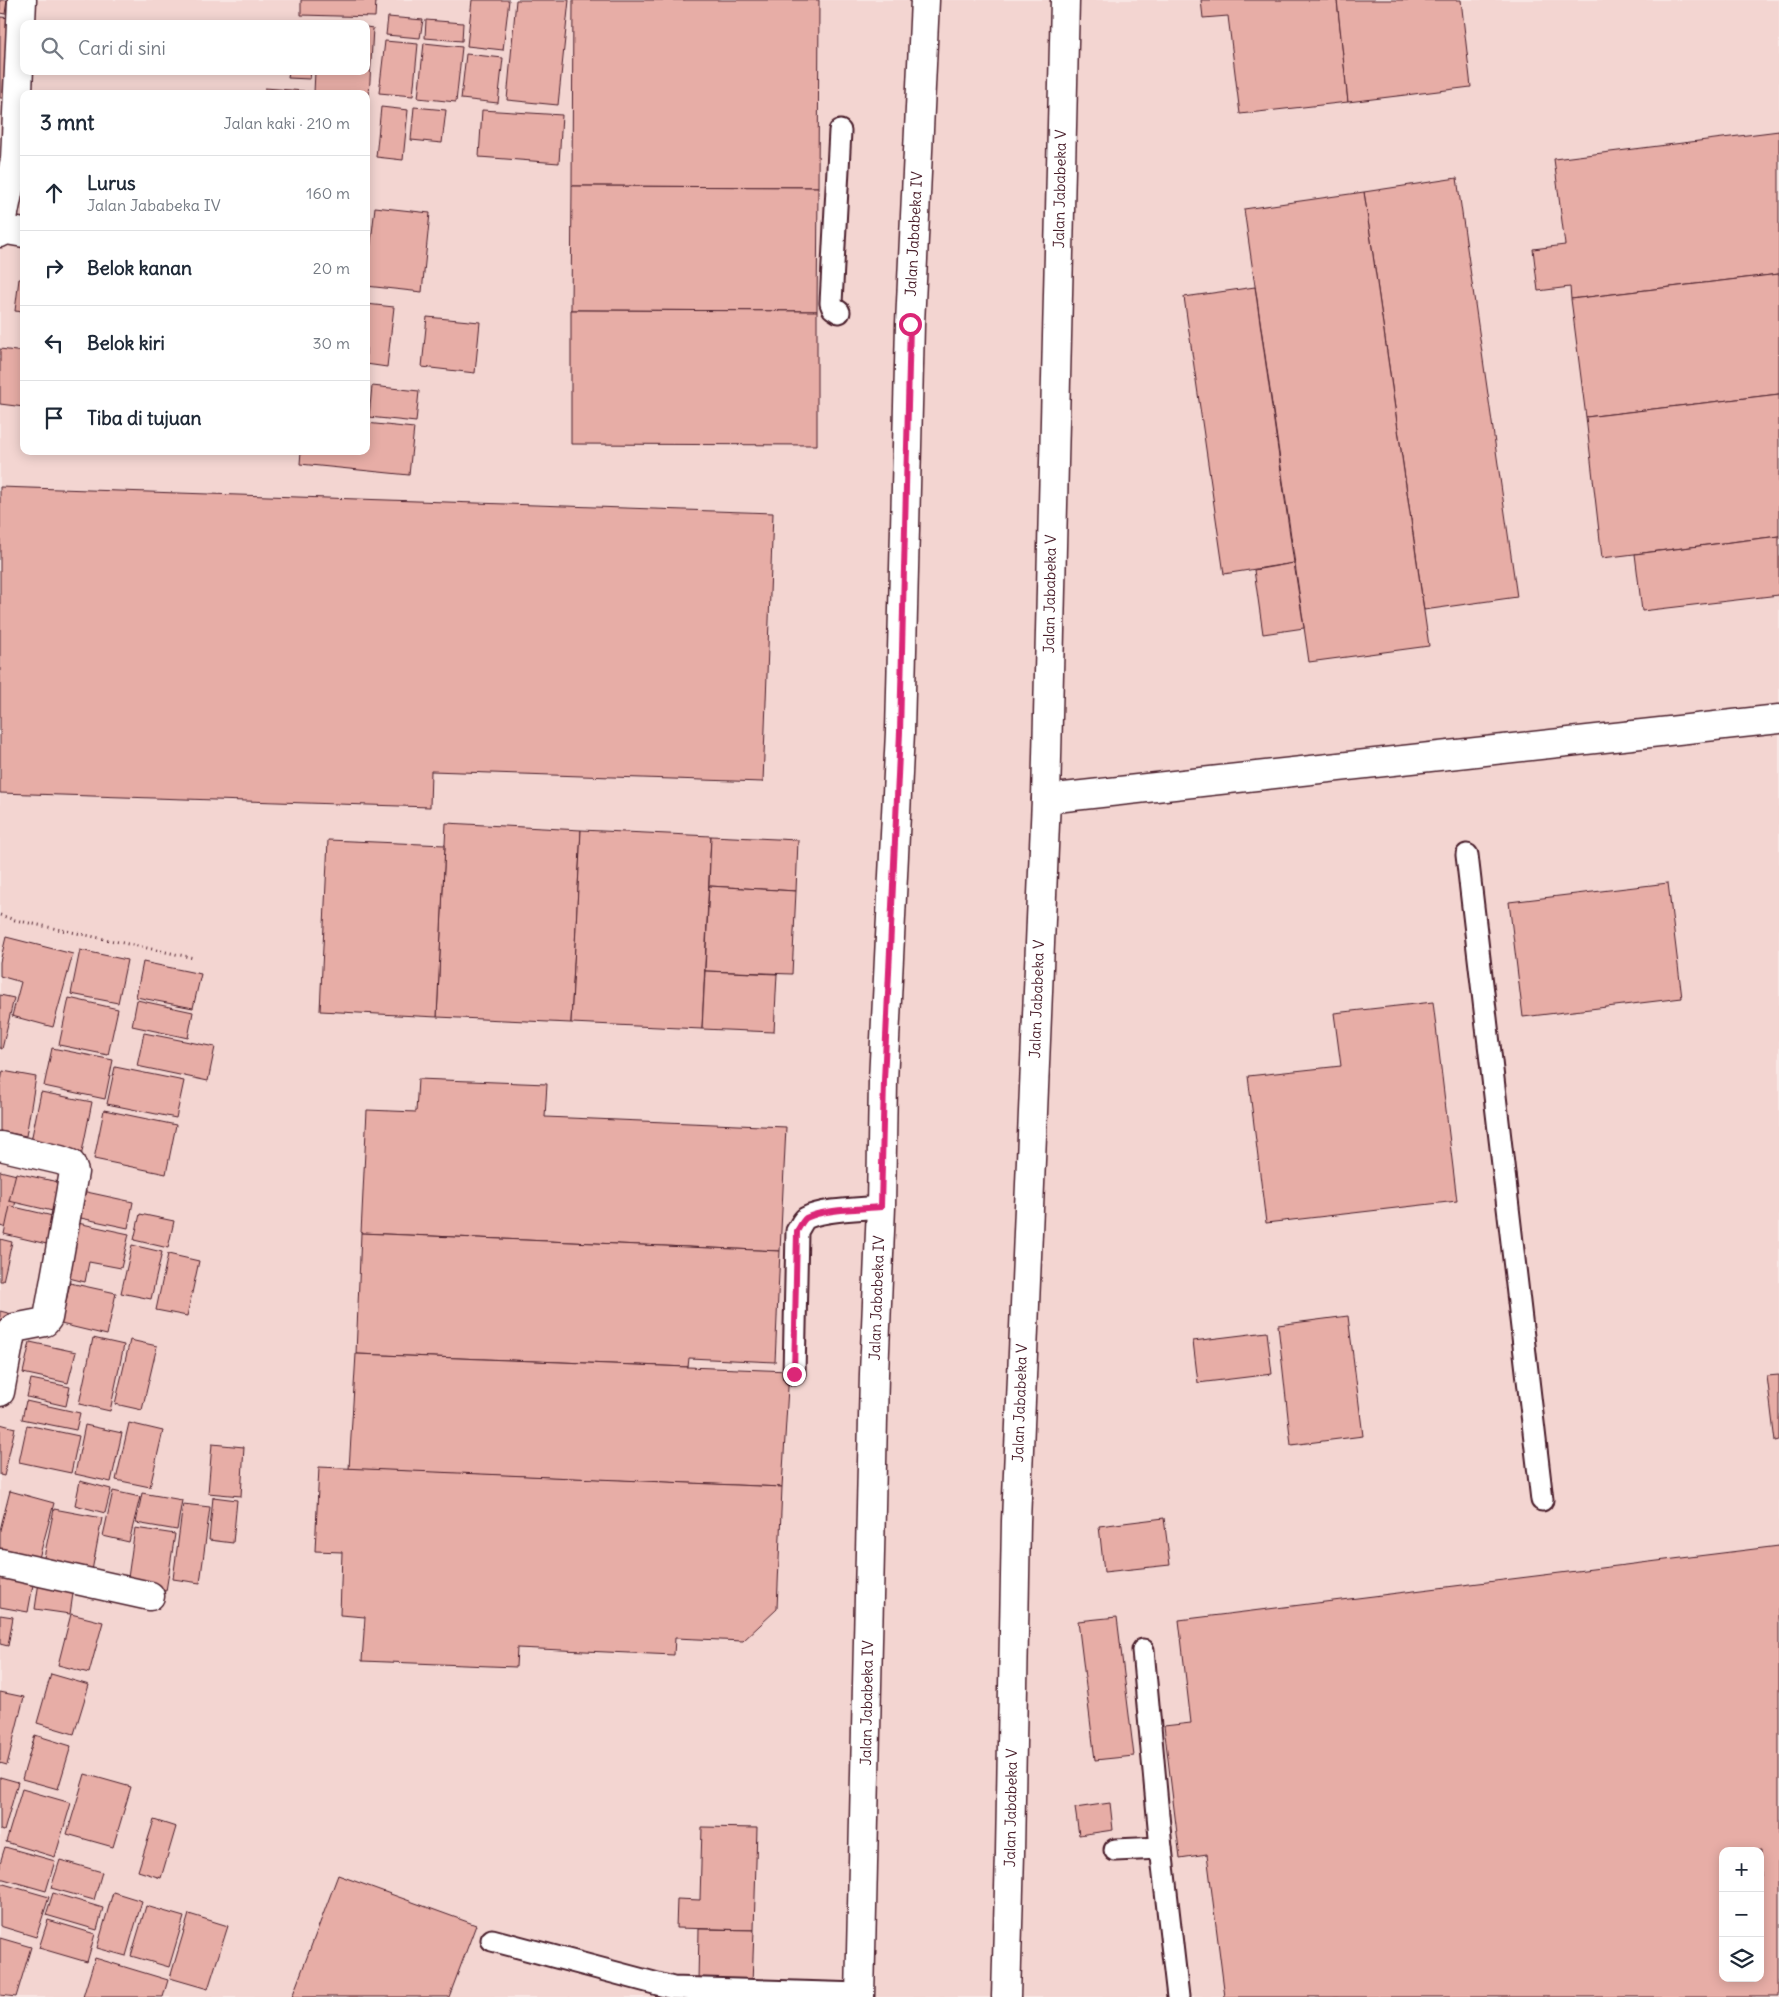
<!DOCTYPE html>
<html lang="id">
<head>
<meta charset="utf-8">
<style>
	body { margin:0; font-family:Delius,sans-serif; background:#f6f6f7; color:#1f2937 }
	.controls { position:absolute; right:15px; bottom:15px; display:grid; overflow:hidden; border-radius:10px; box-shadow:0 2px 12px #0003 }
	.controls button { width:45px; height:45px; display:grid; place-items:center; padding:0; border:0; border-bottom:1px solid #e0e1e3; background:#fff; color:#1f2937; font:25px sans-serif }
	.stop { position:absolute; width:15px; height:15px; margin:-11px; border:4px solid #db2777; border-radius:50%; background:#fff }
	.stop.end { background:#db2777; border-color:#fff; box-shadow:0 1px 5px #0008 }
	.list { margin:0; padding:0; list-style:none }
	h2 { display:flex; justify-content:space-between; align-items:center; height:65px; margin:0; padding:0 20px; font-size:21px }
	h2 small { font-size:16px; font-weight:400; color:#747a83 }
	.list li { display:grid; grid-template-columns:32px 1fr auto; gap:15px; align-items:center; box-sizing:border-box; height:75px; padding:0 20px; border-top:1px solid #e0e1e3 }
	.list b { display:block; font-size:19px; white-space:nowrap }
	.list p { margin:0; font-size:16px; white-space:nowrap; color:#747a83 }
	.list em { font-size:16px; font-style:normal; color:#747a83 }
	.icon { flex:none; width:28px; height:28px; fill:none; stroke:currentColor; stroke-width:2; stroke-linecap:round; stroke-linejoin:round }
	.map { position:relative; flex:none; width:1779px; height:1997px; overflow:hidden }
	.search { position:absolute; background:#fff; box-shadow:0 2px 12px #0003; left:20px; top:20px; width:350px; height:55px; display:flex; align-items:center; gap:12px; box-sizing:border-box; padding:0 18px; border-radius:10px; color:#747a83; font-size:19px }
	.panel { position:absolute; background:#fff; box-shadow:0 2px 12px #0003; left:20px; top:90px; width:350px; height:365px; border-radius:10px }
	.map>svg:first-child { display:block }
</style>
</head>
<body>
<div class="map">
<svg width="1779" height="1997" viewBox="0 0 1779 1997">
	<rect width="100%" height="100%" fill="#f8e6e4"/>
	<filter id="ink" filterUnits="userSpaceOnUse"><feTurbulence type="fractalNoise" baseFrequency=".02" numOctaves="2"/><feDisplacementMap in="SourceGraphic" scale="10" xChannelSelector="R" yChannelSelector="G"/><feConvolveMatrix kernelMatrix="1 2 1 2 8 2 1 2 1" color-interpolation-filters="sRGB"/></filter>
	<g filter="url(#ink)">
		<path fill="#f3d5d1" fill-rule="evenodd" d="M0,0H1779V1997H0ZM24,24H366V71H24ZM24,94H366V451H24ZM1723,1851H1760V1978H1723Z"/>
		<g fill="#e7ada6" stroke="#4a1f2b" fill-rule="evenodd">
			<path d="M0,0H7L5,14L0,13Z"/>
			<path d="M301,0H376L375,17L301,15Z"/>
			<path d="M472,0H509L503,50L467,46Z"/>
			<path d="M516,0H569L558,105L507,100Z"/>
			<path d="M573,0H819L818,187L572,186Z"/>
			<path d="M1201,0H1337L1348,102L1240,114L1228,16L1203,18Z"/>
			<path d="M1337,0H1461L1471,87L1348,102Z"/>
			<path d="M0,17L12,18L6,98H0Z"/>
			<path d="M388,17L423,20L420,38L386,35Z"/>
			<path d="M426,20L463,23L462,41L425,38Z"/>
			<path d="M366,27L373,28L369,97L366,96V94L314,93L315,71H366Z"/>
			<path d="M385,41L418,44L413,96L379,93Z"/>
			<path d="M424,43L462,47L456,102L418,98Z"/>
			<path d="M466,54L503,58L498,103L461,99Z"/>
			<path d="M289,71H311L310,79L288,78Z"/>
			<path d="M265,88L304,91V94H264Z"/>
			<path d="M381,107L408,110L403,160L376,157Z"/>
			<path d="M414,107L446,110L442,143L411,140Z"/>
			<path d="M482,110L562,115L559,163L479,157Z"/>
			<path d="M1779,131V274L1571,299L1570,287L1538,291L1533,249L1565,245L1554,159Z"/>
			<path d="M1457,178L1517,597L1424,610L1364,192Z"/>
			<path d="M572,186L818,187L817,311L571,310Z"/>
			<path d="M1364,192L1429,646L1309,662L1244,209Z"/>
			<path d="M375,207L430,213L422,292L366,286Z"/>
			<path d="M1779,274V394L1586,417L1571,299Z"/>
			<path d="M19,279H24V312L15,311Z"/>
			<path d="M1255,287L1294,563L1224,574L1184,297Z"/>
			<path d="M366,304L394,307L387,367L366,364Z"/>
			<path d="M571,310L817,311V445L571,444Z"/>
			<path d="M427,317L480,322L475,373L422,367Z"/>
			<path d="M0,349L24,352V407L0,404Z"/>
			<path d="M372,386L419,391L416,422L369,417Z"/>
			<path d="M1779,394V536L1602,558L1586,417Z"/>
			<path d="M366,423L414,428L409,475L300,464L301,451H366Z"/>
			<path d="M0,487L773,513L763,782L431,771L430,807L0,793Z"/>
			<path d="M1779,536V595L1642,611L1635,554Z"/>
			<path d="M1294,563L1304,628L1263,634L1254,570Z"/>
			<path d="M446,823L581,830L571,1023L437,1017Z"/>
			<path d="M581,830L711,836L702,1029L571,1023Z"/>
			<path d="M711,836L798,840L796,891L709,886Z"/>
			<path d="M328,840L445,845L437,1017L320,1011Z"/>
			<path d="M1668,883L1682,998L1523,1017L1509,902Z"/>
			<path d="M709,886L796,891L792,974L705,971Z"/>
			<path d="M6,937L73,954L53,1027L12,1016L21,982L0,976V962Z"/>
			<path d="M80,950L127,960L118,1003L71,994Z"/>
			<path d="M143,962L201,974L193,1008L136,997Z"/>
			<path d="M705,971L777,974L774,1032L702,1029Z"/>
			<path d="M0,995L14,998L2,1049L0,1048Z"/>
			<path d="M69,998L118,1009L108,1055L59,1045Z"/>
			<path d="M137,1000L193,1012L188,1038L132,1026Z"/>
			<path d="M1433,1002L1457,1201L1266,1223L1248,1076L1341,1066L1334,1013Z"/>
			<path d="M144,1033L215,1047L208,1081L137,1066Z"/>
			<path d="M52,1048L113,1060L105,1099L44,1086Z"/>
			<path d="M115,1067L184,1081L176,1118L107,1104Z"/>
			<path d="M3,1071L36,1077L26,1136L0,1131V1086Z"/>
			<path d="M418,1079L547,1084L545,1117L786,1127L780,1251L361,1233L367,1110L416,1112Z"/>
			<path d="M41,1092L92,1102L81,1157L30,1146Z"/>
			<path d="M104,1110L176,1125L166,1174L94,1159Z"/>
			<path d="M0,1171L21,1176L10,1229L0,1226Z"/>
			<path d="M16,1173L63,1183L57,1212L9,1201Z"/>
			<path d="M82,1191L133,1202L128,1228L76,1217Z"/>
			<path d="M10,1206L57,1217L51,1245L4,1234Z"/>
			<path d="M140,1214L174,1221L168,1248L134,1240Z"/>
			<path d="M73,1222L129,1234L121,1268L89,1262L85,1282L61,1276Z"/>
			<path d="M361,1233L780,1251L775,1362L689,1358L688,1367L356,1354Z"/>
			<path d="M0,1239L12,1242L3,1281H0Z"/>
			<path d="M132,1245L162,1252L151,1299L121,1293Z"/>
			<path d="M168,1254L199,1261L187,1316L156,1310Z"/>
			<path d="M70,1283L116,1293L107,1335L61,1324Z"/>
			<path d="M0,1311L12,1314L1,1362H0Z"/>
			<path d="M1348,1316L1363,1436L1291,1445L1278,1325Z"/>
			<path d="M1267,1332L1272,1374L1198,1383L1193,1341Z"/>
			<path d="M93,1338L124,1345L110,1411L79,1404Z"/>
			<path d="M130,1340L157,1346L142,1410L115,1404Z"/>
			<path d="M30,1342L76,1352L68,1383L23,1373Z"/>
			<path d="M356,1354L789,1371L782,1487L349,1469Z"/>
			<path d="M1779,1375V1441L1775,1442L1767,1376Z"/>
			<path d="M31,1379L70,1387L66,1406L27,1397Z"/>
			<path d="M26,1401L80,1413L76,1430L22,1419Z"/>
			<path d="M129,1423L163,1431L150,1487L116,1480Z"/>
			<path d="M0,1424L15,1428L4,1476L0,1475Z"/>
			<path d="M27,1425L79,1436L71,1473L19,1462Z"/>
			<path d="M85,1425L122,1433L111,1482L75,1474Z"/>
			<path d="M212,1444L244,1447L241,1496L208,1493Z"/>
			<path d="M319,1467L782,1487L777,1609L743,1641L675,1638L674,1655L517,1648L516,1667L362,1661L365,1617L340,1615L342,1552L315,1551Z"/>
			<path d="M80,1481L111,1489L105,1513L75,1505Z"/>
			<path d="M10,1491L54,1503L36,1569L0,1559V1530Z"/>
			<path d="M113,1491L140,1497L129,1542L103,1536Z"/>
			<path d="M142,1493L182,1500L177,1530L136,1523Z"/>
			<path d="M213,1497L237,1500L233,1543L209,1540Z"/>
			<path d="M183,1504L210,1507L200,1583L173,1579Z"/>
			<path d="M54,1509L102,1518L91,1576L42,1567Z"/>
			<path d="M1164,1518L1170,1565L1104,1572L1099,1526Z"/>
			<path d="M135,1528L175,1534L166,1591L127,1585Z"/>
			<path d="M1779,1546V1997H1225L1207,1854L1180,1858L1164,1726L1191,1723L1179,1620ZM1723,1851H1760V1978H1723Z"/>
			<path d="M0,1568L35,1574L28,1612L0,1607Z"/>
			<path d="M40,1575L75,1580L70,1614L35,1609Z"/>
			<path d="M71,1614L103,1622L89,1673L58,1665Z"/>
			<path d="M0,1615L13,1617L8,1646L0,1644Z"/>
			<path d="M1117,1617L1134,1756L1095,1760L1078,1621Z"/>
			<path d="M51,1674L89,1685L74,1734L37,1723Z"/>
			<path d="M0,1692L24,1697L7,1765L0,1763Z"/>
			<path d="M35,1735L71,1746L58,1789L22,1779Z"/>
			<path d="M85,1774L131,1787L113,1847L67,1834Z"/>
			<path d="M0,1777L18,1782L4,1831L0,1830Z"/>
			<path d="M22,1789L71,1803L55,1857L6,1842Z"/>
			<path d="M1110,1803L1113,1830L1079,1835L1075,1808Z"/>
			<path d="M154,1820L176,1827L161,1878L138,1871Z"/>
			<path d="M702,1827L757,1828L754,1930L676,1928L677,1899L700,1900Z"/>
			<path d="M5,1847L55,1861L46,1891L0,1878V1863Z"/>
			<path d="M60,1860L102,1872L94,1900L51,1888Z"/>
			<path d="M338,1875L476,1925L449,1997H292Z"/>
			<path d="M0,1883L49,1897L36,1937L0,1926Z"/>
			<path d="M113,1892L142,1901L126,1956L97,1948Z"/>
			<path d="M53,1893L103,1908L97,1930L46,1915Z"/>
			<path d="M146,1906L184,1917L169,1967L131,1956Z"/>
			<path d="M189,1914L228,1926L208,1989L170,1978Z"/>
			<path d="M48,1920L95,1934L87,1962L39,1948Z"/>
			<path d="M699,1929L754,1930L752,1984L698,1982Z"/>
			<path d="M0,1938L31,1947L16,1997L0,1995Z"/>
			<path d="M95,1958L168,1980L163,1997H83Z"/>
		</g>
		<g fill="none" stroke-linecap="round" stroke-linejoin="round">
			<defs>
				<g id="lane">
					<path d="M839,312L833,308L831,303L840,131"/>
					<path d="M1467,855L1542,1500"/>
					<path d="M794,1374L797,1231C800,1227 802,1221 806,1218C823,1209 861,1209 881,1207"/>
					<path d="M1143,1650L1161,1848L1178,1997"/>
					<path d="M1115,1850L1161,1848"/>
					<path d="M492,1940L673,1988L860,1994"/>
				</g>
				<g id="street">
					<path d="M1,229L24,233"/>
					<path d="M0,233L15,159L22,0"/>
					<path d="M1046,799L1779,719"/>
					<path d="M0,1146L60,1160L71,1164L74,1172L48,1318L45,1322L14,1328L11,1333L0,1392"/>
					<path d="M0,1563L150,1596"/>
				</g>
				<g id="secondary">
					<path d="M860,1997L874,1374L881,1207L883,1081L900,732L910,324L925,0"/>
					<path d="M1006,1997L1010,1853L1016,1521L1046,799L1065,0"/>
				</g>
			</defs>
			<use href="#lane" stroke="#4a1f2b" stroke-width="25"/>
			<use href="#street" stroke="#4a1f2b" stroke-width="31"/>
			<use href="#secondary" stroke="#4a1f2b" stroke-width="31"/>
			<path stroke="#4a1f2b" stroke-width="3" stroke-dasharray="1 4" stroke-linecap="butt" d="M0,915L15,920L194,958"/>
			<use href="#lane" stroke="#fff" stroke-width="21"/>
			<use href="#street" stroke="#fff" stroke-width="28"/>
			<use href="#secondary" stroke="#fff" stroke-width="28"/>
		</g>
	</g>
	<g fill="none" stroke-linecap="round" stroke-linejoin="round" filter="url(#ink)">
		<path stroke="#db2777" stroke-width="6" d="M794,1374L797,1231C800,1227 802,1221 806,1218C824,1209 861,1209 881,1207L884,1081L900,732L910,324"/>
	</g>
	<g text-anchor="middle" stroke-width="4.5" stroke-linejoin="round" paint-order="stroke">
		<g font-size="15" fill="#4a1f2b" stroke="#fff">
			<text transform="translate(1060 189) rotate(-89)" y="5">Jalan Jababeka V</text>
			<text transform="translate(914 234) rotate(-87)" y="5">Jalan Jababeka IV</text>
			<text transform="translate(1050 594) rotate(-89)" y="5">Jalan Jababeka V</text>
			<text transform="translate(1037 999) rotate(-88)" y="5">Jalan Jababeka V</text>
			<text transform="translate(877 1298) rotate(-88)" y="5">Jalan Jababeka IV</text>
			<text transform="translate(1020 1403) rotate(-88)" y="5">Jalan Jababeka V</text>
			<text transform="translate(867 1703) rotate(-89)" y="5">Jalan Jababeka IV</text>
			<text transform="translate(1011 1808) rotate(-89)" y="5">Jalan Jababeka V</text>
		</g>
	</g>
</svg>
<div class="controls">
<button>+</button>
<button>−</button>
<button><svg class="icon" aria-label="layers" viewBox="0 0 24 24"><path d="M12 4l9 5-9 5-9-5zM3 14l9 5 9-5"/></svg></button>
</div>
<div class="stop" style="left:910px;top:324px"></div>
<div class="stop end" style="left:794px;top:1374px"></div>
<div class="search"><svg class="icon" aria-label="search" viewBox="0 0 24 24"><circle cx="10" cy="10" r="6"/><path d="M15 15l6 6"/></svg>Cari di sini</div>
<section class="panel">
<h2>3 mnt<small>Jalan kaki · 210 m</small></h2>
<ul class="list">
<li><svg class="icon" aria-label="ahead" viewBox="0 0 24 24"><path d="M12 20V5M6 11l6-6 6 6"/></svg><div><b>Lurus</b><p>Jalan Jababeka IV</p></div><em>160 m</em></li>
<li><svg class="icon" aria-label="right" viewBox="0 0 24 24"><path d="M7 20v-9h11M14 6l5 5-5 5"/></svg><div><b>Belok kanan</b></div><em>20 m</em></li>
<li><svg class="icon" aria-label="left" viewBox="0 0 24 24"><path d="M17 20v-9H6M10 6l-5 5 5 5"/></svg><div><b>Belok kiri</b></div><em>30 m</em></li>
<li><svg class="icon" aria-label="arrive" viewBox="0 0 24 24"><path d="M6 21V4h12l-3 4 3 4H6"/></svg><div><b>Tiba di tujuan</b></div></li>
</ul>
</section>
</div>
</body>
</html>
